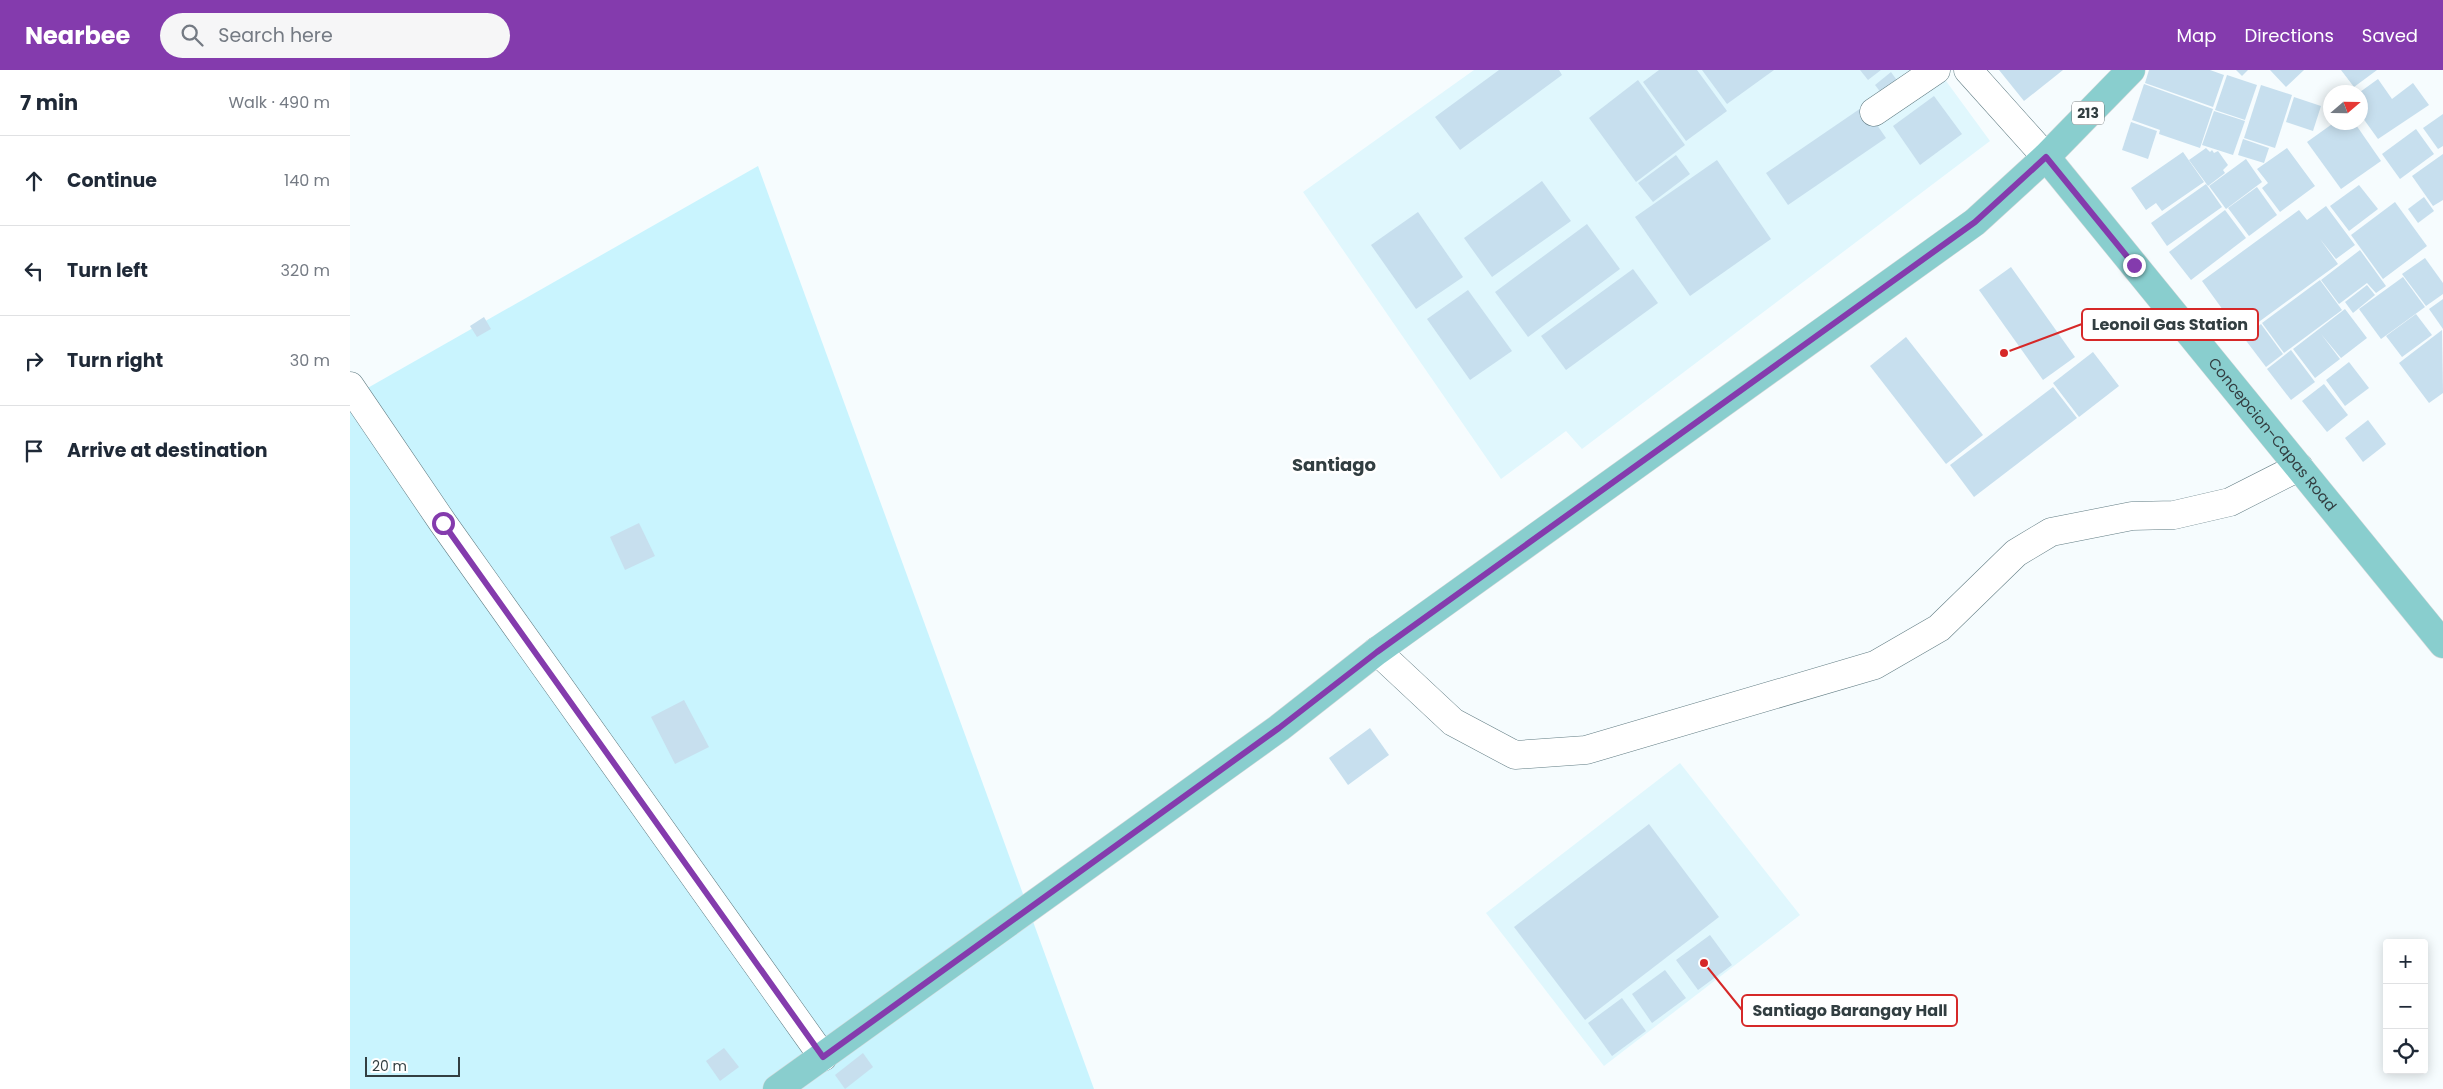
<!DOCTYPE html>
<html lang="en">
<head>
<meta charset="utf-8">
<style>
	body { margin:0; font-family:Poppins,sans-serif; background:#f6f6f7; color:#1f2937 }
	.controls { position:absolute; right:15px; bottom:15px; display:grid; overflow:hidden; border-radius:5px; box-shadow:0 2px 12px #0003 }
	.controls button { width:45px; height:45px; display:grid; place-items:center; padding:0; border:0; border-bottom:1px solid #e0e1e3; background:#fff; color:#1f2937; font:25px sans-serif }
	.compass { position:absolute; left:1973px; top:15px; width:45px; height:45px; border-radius:50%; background:#fff; box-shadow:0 2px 12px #0003; rotate:70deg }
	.scale { position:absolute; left:15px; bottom:12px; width:95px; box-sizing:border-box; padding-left:5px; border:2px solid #323e41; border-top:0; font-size:14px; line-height:18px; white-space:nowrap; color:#323e41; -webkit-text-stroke:4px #fff; paint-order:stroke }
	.stop { position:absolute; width:15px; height:15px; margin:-11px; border:4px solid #843bad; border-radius:50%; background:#fff }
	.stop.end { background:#843bad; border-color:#fff; box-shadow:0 1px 5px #0008 }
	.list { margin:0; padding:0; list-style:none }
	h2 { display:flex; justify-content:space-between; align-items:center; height:65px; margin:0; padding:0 20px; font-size:21px }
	h2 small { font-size:16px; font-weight:400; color:#747a83 }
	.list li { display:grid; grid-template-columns:32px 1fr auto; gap:15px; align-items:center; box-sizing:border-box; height:90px; padding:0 20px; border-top:1px solid #e0e1e3 }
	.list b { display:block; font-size:19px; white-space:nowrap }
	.list em { font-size:16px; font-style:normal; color:#747a83 }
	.icon { flex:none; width:28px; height:28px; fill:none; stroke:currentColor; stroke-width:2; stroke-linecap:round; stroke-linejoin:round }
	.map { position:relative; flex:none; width:2093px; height:1019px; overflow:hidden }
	header { display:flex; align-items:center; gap:30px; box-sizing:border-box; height:70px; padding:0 25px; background:#843bad; color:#fff }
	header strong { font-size:24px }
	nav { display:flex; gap:28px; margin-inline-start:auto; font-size:18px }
	.search { width:350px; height:45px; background:#f6f6f7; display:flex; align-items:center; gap:12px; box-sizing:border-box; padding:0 18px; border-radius:28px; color:#747a83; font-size:19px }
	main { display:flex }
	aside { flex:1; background:#fff }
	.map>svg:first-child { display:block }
</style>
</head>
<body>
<header>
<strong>Nearbee</strong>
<div class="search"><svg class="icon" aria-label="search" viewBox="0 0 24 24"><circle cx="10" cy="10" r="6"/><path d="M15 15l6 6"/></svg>Search here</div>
<nav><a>Map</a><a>Directions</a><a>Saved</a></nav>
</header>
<main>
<aside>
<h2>7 min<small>Walk · 490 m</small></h2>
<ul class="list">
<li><svg class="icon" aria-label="ahead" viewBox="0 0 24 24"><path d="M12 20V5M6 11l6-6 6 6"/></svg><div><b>Continue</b></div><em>140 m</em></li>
<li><svg class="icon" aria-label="left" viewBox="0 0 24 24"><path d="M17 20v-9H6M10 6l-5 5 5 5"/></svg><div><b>Turn left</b></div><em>320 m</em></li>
<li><svg class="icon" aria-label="right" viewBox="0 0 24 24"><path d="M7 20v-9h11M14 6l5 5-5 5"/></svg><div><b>Turn right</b></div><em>30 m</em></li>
<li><svg class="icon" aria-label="arrive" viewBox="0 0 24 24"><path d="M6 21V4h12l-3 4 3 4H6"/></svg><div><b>Arrive at destination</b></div></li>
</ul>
</aside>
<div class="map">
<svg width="2093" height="1019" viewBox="0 0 2093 1019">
	<rect width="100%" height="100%" fill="#f6fcfe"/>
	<g fill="#e0f7fd">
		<path d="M1124,0H1588L1640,71L1232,379L1216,361L1151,409L953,122Z"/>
		<path d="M1330,693L1450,845L1254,996L1136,843Z"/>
	</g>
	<path fill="#c9f4fe" d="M408,96L744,1019H0V328Z"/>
	<g fill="#c7dfee">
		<path d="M1149,0H1209L1212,5L1110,80L1085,47Z"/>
		<path d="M1309,0H1347L1377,41L1336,71L1293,12Z"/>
		<path d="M1352,0H1424L1377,34Z"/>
		<path d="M1510,0H1531L1518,10Z"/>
		<path d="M1649,0H1713L1674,31Z"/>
		<path d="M1799,0H1860L1874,5L1863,37L1795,13Z"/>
		<path d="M1886,0H1898L1892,6Z"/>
		<path d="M1920,0H1954L1936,17Z"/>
		<path d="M1991,0H2027L2004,17Z"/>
		<path d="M1541,2L1551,16L1535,28L1525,15Z"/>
		<path d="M1877,5L1907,15L1895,50L1865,40Z"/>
		<path d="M2028,9L2042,29L2063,13L2079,35L2028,69L2010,44V22Z"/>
		<path d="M1288,10L1335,75L1286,112L1239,48Z"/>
		<path d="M1794,14L1863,39L1850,78L1809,64L1810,60L1782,50Z"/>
		<path d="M1911,15L1942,25L1925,78L1894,68Z"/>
		<path d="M1584,26L1612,64L1570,95L1543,56Z"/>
		<path d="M1944,27L1971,36L1963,61L1936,52Z"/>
		<path d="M1514,36L1536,68L1438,135L1416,103Z"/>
		<path d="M1864,41L1895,51L1883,85L1852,75Z"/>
		<path d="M2093,44V76L2088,79L2073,58Z"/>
		<path d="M1781,52L1807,61L1798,89L1772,80Z"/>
		<path d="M1985,52H2004L2031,91L1991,119L1957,72Z"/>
		<path d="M2066,59L2084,84L2050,109L2032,84Z"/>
		<path d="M1893,69L1919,78L1914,93L1888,85Z"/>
		<path d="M1856,78L1860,82L1862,80L1864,83L1868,81L1878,95L1873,100L1875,103L1858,116L1839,90Z"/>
		<path d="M1937,78L1965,116L1930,142L1912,118L1918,113L1907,99Z"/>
		<path d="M1833,82L1854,112L1812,141L1806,133L1796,140L1781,118Z"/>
		<path d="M2093,84V130L2083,136L2062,106Z"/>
		<path d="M1326,85L1340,104L1303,132L1288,113Z"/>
		<path d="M1896,89L1912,112L1876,139L1859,116Z"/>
		<path d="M1367,90L1421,169L1340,226L1285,147Z"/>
		<path d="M1192,111L1221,151L1142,207L1114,168Z"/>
		<path d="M1856,114L1872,137L1817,176L1801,153Z"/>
		<path d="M2009,115L2028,139L1999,161L1980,136Z"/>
		<path d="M1907,117L1927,145L1899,166L1878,138Z"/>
		<path d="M2074,127L2084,141L2068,153L2058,139Z"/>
		<path d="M2045,132L2077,176L2033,209L2001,165Z"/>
		<path d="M1976,136L2005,175L1986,189L1970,169L1988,194L1891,265L1852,211L1949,140L1957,150Z"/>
		<path d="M1875,140L1896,168L1841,210L1819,182Z"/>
		<path d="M1068,142L1113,207L1066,239L1021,175Z"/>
		<path d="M1237,154L1270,199L1178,267L1145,222Z"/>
		<path d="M2010,180L2036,216L2026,223L2017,213L1989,234L1971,210Z"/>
		<path d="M2075,188L2093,213V224L2076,236L2052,204Z"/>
		<path d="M1661,197L1725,287L1693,310L1629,220Z"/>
		<path d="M1283,199L1308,233L1216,300L1191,266Z"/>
		<path d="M2053,207L2075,237L2031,269L2009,239Z"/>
		<path d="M1970,210L1992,240L1934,283L1912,253Z"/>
		<path d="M2017,215L2025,225L2003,243L1995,232Z"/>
		<path d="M1118,220L1162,281L1120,310L1077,249Z"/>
		<path d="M2093,229V259L2079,239Z"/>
		<path d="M1995,239L2017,268L1991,288L1971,264L1990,289L1965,308L1943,279Z"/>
		<path d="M2066,244L2082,265L2052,287L2036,266Z"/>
		<path d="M134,247L141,259L127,267L120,256Z"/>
		<path d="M1911,254L1933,284L1916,297L1894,268Z"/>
		<path d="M2092,260L2093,323L2079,333L2049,293Z"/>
		<path d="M1556,267L1633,365L1596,394L1520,296Z"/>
		<path d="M1941,280L1965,312L1941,330L1917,299Z"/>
		<path d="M1743,282L1769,316L1729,347L1703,313Z"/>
		<path d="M1999,292L2019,318L1995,336L1976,310Z"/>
		<path d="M1974,314L1998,345L1977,362L1952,331Z"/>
		<path d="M1703,317L1727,348L1624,427L1600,395Z"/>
		<path d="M2018,350L2036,374L2013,392L1995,368Z"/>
		<path d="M289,453L305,486L275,500L260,467Z"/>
		<path d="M334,630L359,677L325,694L301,647Z"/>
		<path d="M1020,658L1039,685L998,715L979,688Z"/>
		<path d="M1299,754L1369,847L1235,950L1164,857Z"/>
		<path d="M1360,865L1382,895L1348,920L1326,890Z"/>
		<path d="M1315,900L1336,928L1302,953L1282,924Z"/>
		<path d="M1272,928L1296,961L1262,986L1238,953Z"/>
		<path d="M374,978L389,997L370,1011L356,991Z"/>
		<path d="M513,983L523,997L495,1019L485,1005Z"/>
	</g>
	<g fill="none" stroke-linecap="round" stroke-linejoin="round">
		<defs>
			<g id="minor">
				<path d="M1618,0L1696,87"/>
				<path d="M1524,42L1586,0"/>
				<path d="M0,316L93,453L473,987"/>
				<path d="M1027,581L1103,652L1165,685L1236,680L1525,595L1589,558L1666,483L1701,462L1782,446L1824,445L1880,432L1949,397"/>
			</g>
			<g id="major">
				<path id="s1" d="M1696,87L2093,574"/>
				<path d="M427,1019L929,658L1027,581L1625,152L1696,87L1781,0"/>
			</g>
		</defs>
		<use href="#minor" stroke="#627d84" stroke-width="29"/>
		<use href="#major" stroke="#d6d8d9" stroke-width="29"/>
		<use href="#minor" stroke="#fff" stroke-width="28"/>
		<use href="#major" stroke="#89cece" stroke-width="28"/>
	</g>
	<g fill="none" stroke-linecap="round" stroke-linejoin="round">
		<path stroke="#843bad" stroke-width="6" d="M93,453L473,987L929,658L1027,582L1625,152L1696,87L1784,195"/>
	</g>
	<g text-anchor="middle" stroke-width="5" stroke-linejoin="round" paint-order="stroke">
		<rect fill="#fff" stroke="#70787a" stroke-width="1" x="1722" y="31.5" width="32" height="23" rx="4"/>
		<g font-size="14" font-weight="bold" fill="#323e41">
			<text x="1738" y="48">213</text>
		</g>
		<g font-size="15" fill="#323e41" stroke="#fff">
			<text dy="5" stroke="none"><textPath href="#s1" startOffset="358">Concepcion-Capas Road</textPath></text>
		</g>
		<g font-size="18" font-weight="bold" fill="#323e41" stroke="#fff">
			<text x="984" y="401">Santiago</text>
		</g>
	</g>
	<path fill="none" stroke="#d62828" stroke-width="2" d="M1654 283L1732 254M1354 893L1392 940"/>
	<g fill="#d62828" stroke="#fff" stroke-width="2">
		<circle cx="1654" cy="283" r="5"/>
		<circle cx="1354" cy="893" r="5"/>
	</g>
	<g fill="#fff" stroke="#d62828" stroke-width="2">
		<rect x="1732" y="239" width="176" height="31" rx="5"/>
		<rect x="1392" y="925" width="215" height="31" rx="5"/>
	</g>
	<g font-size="16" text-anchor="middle" font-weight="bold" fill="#323e41">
		<text x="1820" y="260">Leonoil Gas Station</text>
		<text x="1500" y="946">Santiago Barangay Hall</text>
	</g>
</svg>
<div class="controls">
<button>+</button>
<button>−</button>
<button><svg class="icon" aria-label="locate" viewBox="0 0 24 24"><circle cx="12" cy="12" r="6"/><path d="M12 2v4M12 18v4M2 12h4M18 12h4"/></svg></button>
</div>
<svg class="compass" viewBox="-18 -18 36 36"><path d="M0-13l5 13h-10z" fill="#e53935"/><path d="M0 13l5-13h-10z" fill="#747a83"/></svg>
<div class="scale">20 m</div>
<div class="stop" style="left:93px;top:453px"></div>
<div class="stop end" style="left:1784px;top:195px"></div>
</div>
</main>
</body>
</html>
